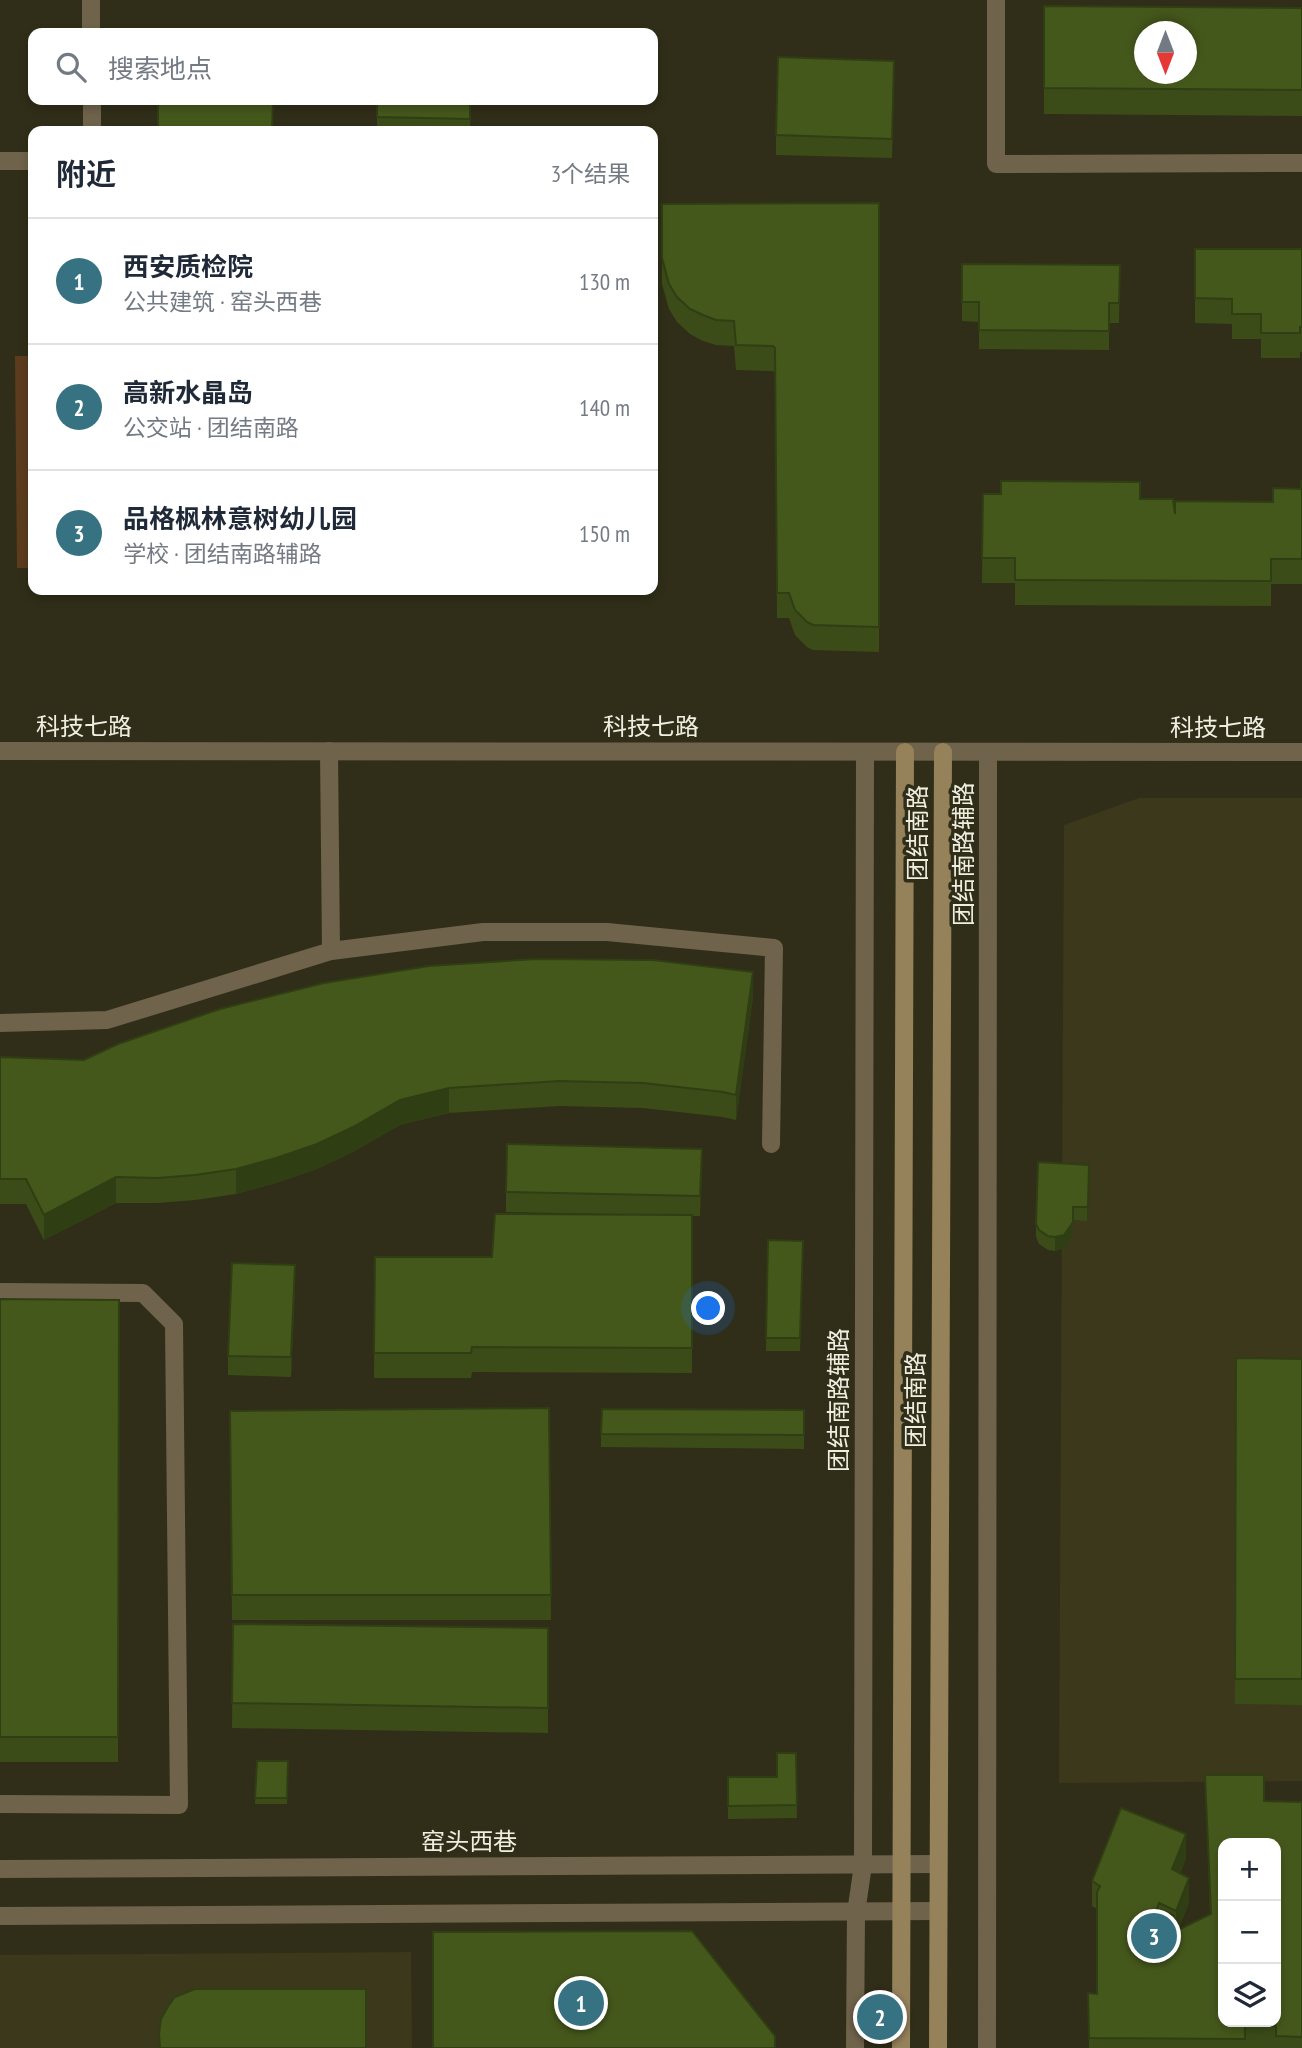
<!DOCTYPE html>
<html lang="zh">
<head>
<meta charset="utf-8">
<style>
	body { margin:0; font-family:"PT Sans Narrow","Noto Sans SC",sans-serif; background:#f2f2f3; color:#1f2937 }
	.controls { position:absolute; right:21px; bottom:21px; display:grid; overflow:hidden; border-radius:14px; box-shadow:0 4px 10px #0003 }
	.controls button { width:63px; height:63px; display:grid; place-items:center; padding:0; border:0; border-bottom:2px solid #e0e1e3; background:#fff; color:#1f2937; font:35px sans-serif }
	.compass { position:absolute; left:1134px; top:21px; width:63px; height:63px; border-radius:50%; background:#fff; box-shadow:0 4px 10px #0003; rotate:180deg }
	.you { position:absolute; left:709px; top:1309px; width:24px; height:24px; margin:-18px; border:5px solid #fff; border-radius:50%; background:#1a73e8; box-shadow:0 0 0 10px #1a73e833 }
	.badge { display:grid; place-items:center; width:46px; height:46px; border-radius:50%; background:#367281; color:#fff; font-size:23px; font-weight:700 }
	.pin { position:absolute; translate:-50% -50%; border:4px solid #fff; box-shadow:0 2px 7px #0006 }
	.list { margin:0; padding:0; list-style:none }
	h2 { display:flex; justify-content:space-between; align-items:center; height:91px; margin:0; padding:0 28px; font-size:30px }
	h2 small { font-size:23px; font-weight:400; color:#747a83 }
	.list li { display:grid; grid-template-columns:46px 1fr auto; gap:21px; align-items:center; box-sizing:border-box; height:126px; padding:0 28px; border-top:2px solid #e0e1e3 }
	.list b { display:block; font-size:26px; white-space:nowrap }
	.list p { margin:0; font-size:23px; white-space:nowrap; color:#747a83 }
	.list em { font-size:23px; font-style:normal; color:#747a83 }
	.icon { flex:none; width:38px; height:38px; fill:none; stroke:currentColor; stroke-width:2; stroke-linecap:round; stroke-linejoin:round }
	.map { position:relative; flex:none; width:1302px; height:2048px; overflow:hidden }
	.search { position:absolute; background:#fff; box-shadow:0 4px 10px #0003; left:28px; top:28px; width:630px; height:77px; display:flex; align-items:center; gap:18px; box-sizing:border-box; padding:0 24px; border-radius:14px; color:#747a83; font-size:26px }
	.panel { position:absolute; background:#fff; box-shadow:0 4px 10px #0003; left:28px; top:126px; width:630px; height:469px; border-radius:14px }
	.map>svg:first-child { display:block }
</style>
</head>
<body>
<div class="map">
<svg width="1302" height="2048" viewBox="0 0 1302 2048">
	<rect width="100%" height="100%" fill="#302e18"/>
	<g fill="#3b381b">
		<path d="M1139,798H1302V1781L1059,1783L1064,825Z"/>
		<path d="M411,1952L412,2048H0V1955Z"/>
	</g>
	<path fill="#5c3c1d" d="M15,356H33V568H17Z"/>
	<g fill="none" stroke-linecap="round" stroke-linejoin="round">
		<g stroke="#70634b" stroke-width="18">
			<path d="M91,0V33"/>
			<path d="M996,0V164L1302,163"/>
			<path d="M92,100V131"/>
			<path d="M0,161H33"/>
			<path d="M329,751L331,951"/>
			<path d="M0,1023L107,1020L331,951L483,932H607L774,948L771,1144"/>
			<path d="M0,1292L143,1293L174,1324L179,1805L0,1804"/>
			<path d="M855,2048L856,1913L863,1865L865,752"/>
			<path d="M987,2048L988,752"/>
		</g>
		<g stroke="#70634b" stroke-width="18">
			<path d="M0,751L1302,752"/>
			<path d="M0,1869L938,1864"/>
			<path d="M0,1916L938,1911"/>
		</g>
		<g stroke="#95815a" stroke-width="18">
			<path d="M901,2048L905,752"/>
			<path d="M938,2048L943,752"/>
		</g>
	</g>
	<g fill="#3b4c18" fill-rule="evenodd">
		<path d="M1044,6L1302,8V116L1044,114Z"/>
		<path d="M894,81L892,158L776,155V135Z"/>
		<path d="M471,100L470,131L377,130V117Z"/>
		<path d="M879,203V652L813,650L807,647L795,635L789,618H777L775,373L773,371L736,370L734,346L716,345L703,341L690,334L677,322L669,309L662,284V204Z"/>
		<path d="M1195,249H1302V352H1300V358H1261V339H1232V324L1195,323Z"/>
		<path d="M962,264L1120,265L1119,323H1109V350L979,349V322L962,321Z"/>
		<path d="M1302,481V584H1271V606L1015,605V583H982L983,494L1140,499L1175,514L1273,502L1301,489Z"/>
		<path d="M753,997L736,1120L723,1117L643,1108L559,1106L449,1113L400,1125L353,1152L317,1169L276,1183L236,1194L195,1200L158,1203H116L44,1240L26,1204H0V1057L84,1060Z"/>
		<path d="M1089,1165L1088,1219L1087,1221L1073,1220V1236L1064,1248L1055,1251L1048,1250L1039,1244L1036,1237V1224Z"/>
		<path d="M702,1168L700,1216H692V1373L472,1372L471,1378H374L375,1257H492L650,1215L506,1212V1192Z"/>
		<path d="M768,1240L803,1254L800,1351H766Z"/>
		<path d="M295,1285L291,1377L228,1375V1356Z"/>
		<path d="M0,1299L119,1300L118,1762H0Z"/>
		<path d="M1236,1358L1302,1359V1705L1235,1704Z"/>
		<path d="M549,1408L551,1620H232L230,1411Z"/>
		<path d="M804,1410V1449L601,1447V1434Z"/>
		<path d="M233,1624L548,1628V1733L232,1728Z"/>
		<path d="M796,1753L797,1818L728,1819V1777H777Z"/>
		<path d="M257,1761H288L287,1804H255Z"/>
		<path d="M1205,1775L1264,1801L1302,1802V2048H1089L1088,1993L1097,1994V1909L1092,1906V1881L1186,1859L1180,1873L1189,1903L1178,1930L1210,1915ZM1223,1843H1276V1919L1278,1918V1933L1223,2022Z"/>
	</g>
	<g fill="#303e14">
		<path d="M753,972V997L736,1120V1095Z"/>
		<path d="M449,1088V1113L400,1125L353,1152L317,1169L276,1183L236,1194V1169L400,1100Z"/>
		<path d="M702,1149V1168L700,1216V1196Z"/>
		<path d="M1089,1165L1088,1219L1087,1221V1207Z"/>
		<path d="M116,1177V1203L44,1240V1215Z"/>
		<path d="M1073,1222V1236L1064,1248L1055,1251V1237Z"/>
		<path d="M295,1265V1285L291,1377V1357Z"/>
		<path d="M1186,1834V1859L1172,1895V1869Z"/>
		<path d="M1189,1878V1903L1176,1936V1911Z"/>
	</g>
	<g fill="#45581c" stroke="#303e14" stroke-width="2" fill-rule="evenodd">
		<path d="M1044,6L1302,8V90L1044,88ZM1144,32H1186V74H1144Z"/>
		<path d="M778,57L894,61L892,139L776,135Z"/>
		<path d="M158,100H273L272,131H158Z"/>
		<path d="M377,100H470V119L377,117Z"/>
		<path d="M879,203V627L813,625L807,622L795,610L789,593H777L775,348L773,346L736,345L734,321L716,320L703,315L690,309L677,297L669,284L662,258V204Z"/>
		<path d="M1195,249H1302V327H1300V333H1261V314H1232V299L1195,298Z"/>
		<path d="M962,264L1120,265L1119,303H1109V331L979,330V302H962Z"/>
		<path d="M1001,481L1140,482V499H1173L1175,514V501L1273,502V488L1301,489V481H1302V559H1271V581L1015,580V558H982L983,494H1001Z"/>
		<path d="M536,959L653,960L753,972L736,1095L723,1092L643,1083L559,1081L449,1088L400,1100L353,1127L317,1144L276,1158L236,1169L195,1175L158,1178L116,1177L44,1215L26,1179H0V1057L84,1060L118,1044L220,1009L324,983L429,966Z"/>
		<path d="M507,1144L702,1149L700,1196L506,1192Z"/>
		<path d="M1038,1162L1089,1165L1088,1205L1087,1207H1073V1222L1064,1235L1055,1237L1048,1236L1039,1230L1036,1224Z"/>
		<path d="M495,1214L692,1215V1348L472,1347L471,1353H374L375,1257H492Z"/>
		<path d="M768,1240L803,1241L800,1338H766Z"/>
		<path d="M232,1263L295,1265L291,1357L228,1356Z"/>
		<path d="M0,1299L119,1300L118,1737H0Z"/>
		<path d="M1236,1358L1302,1359V1679H1235Z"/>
		<path d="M549,1408L551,1595H232L230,1411Z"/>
		<path d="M602,1409L804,1410V1435L601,1434Z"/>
		<path d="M233,1624L548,1628V1708L232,1703Z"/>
		<path d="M777,1753H796L797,1805L728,1806V1777H777Z"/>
		<path d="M257,1761H288L287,1798H255Z"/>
		<path d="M1205,1775H1264V1801L1302,1802V2037L1276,2036V2026H1245V2039L1089,2038L1088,1993L1097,1994V1892L1100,1886L1092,1881L1121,1808L1186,1834L1172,1869L1189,1878L1176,1911L1159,1903L1157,1909L1173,1915L1178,1930L1211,1914ZM1223,1843H1276V1894L1278,1893V1933L1276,1934V2022H1223Z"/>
		<path d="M692,1931L775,2036V2048H433V1932Z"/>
		<path d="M195,1989H366V2048H160L159,2034L161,2019L169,2005L175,1997Z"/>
	</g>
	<g text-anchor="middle" stroke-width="7" stroke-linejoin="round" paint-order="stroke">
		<g font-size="24" fill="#efeee1" stroke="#302e18">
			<text x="84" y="735">科技七路</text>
			<text x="651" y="735">科技七路</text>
			<text x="1218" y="736">科技七路</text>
			<text transform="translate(918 833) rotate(-90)" y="8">团结南路</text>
			<text transform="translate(964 854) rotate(-90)" y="8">团结南路辅路</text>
			<text transform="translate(839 1400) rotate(-90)" y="8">团结南路辅路</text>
			<text transform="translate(916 1400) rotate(-90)" y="8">团结南路</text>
			<text x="469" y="1850">窑头西巷</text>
		</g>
	</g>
</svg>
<div class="controls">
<button>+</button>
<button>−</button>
<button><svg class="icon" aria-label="layers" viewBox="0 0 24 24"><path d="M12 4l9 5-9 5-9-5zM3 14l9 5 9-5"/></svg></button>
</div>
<svg class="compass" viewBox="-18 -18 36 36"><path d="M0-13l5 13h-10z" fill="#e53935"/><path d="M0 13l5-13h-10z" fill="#747a83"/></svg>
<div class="you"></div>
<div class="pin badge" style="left:581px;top:2003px">1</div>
<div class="pin badge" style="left:880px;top:2017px">2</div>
<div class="pin badge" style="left:1154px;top:1936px">3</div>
<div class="search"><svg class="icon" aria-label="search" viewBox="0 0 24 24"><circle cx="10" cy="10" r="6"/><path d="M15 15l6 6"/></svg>搜索地点</div>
<section class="panel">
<h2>附近<small>3个结果</small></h2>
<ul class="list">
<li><span class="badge">1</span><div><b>西安质检院</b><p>公共建筑 · 窑头西巷</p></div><em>130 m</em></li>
<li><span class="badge">2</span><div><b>高新水晶岛</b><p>公交站 · 团结南路</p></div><em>140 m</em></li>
<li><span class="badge">3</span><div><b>品格枫林意树幼儿园</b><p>学校 · 团结南路辅路</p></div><em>150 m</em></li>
</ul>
</section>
</div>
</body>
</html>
